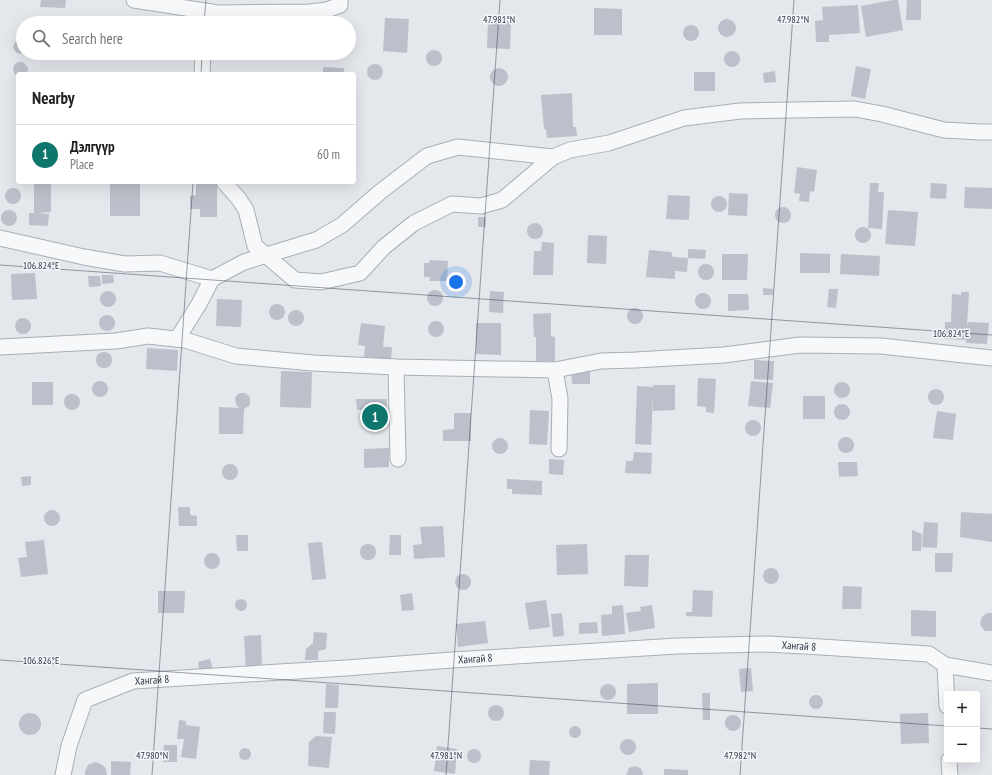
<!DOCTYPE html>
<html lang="en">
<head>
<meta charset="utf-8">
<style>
	body { margin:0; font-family:"PT Sans Narrow",sans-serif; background:#f6f6f6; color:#202124 }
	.controls { position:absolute; right:12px; bottom:12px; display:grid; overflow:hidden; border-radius:4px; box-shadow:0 4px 16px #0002 }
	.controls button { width:36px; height:36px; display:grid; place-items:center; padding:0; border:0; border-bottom:1px solid #e0e0e0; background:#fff; color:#202124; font:20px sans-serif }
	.you { position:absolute; left:456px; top:282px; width:14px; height:14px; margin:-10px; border:3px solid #fff; border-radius:50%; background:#1a73e8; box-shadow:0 0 0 6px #1a73e833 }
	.badge { display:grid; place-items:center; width:26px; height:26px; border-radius:50%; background:#0f766e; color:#fff; font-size:13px; font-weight:700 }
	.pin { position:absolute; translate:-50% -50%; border:2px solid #fff; box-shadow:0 1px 4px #0006 }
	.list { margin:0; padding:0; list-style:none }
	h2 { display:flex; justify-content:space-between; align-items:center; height:52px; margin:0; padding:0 16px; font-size:17px }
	h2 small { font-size:13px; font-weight:400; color:#757577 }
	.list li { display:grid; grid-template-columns:26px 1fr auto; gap:12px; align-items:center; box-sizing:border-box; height:60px; padding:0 16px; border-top:1px solid #e0e0e0 }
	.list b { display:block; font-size:15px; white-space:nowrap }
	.list p { margin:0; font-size:13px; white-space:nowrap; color:#757577 }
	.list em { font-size:13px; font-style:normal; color:#757577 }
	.icon { flex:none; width:22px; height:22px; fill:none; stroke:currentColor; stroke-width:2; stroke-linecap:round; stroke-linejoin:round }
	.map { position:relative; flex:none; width:992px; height:775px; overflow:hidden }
	.search { position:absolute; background:#fff; box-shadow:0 4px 16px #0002; left:16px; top:16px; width:340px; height:44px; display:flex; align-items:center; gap:10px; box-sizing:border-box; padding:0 14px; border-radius:22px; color:#757577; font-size:15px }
	.panel { position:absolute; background:#fff; box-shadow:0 4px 16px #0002; left:16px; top:72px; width:340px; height:112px; border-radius:4px }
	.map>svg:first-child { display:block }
</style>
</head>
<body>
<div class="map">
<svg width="992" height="775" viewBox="0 0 992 775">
	<rect width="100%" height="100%" fill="#e4e7ec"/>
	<g fill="#bbc0ca">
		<path d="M41,0H66L65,8L40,7Z"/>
		<path d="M893,0H898L903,30L866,37L861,6Z"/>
		<path d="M907,0H921V20H906Z"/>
		<path d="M858,5L860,33L829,35V42H816L815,21L823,20L822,7Z"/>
		<path d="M594,8L622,9V35H594Z"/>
		<path d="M36,18L41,19L45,23H31L34,19Z"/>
		<path d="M385,18L409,19L407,53L383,51Z"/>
		<circle cx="727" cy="28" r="9"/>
		<path d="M488,20L511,21L510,49L487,48Z"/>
		<circle cx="691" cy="33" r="8"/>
		<path d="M19,39H23V54H22L17,53L15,51L13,47L15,42Z"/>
		<circle cx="434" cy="58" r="8"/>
		<circle cx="732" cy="59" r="8"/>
		<path d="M18,62H23L25,64L28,68V70L27,74H18V77L15,75L13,70L14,65Z"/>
		<circle cx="375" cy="72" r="8"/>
		<path d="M856,66L871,69L865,99L851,96Z"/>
		<path d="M323,67L344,68V74H323Z"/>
		<circle cx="499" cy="77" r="9"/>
		<path d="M775,71L776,82L764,83L763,73Z"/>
		<rect x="694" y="72" width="21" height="19"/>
		<path d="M572,93L573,127H576L577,136L547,138L546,129H544L541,95Z"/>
		<path d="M797,167L817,170L814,192L810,191L809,202L799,201L800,194L794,193Z"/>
		<path d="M34,182H51V212L38,213L49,214L48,226L29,225V213H34Z"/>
		<rect x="110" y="182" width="30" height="34"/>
		<path d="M196,182H217V217H200V209H190V196L196,195Z"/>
		<path d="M870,183H879L878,192H884L882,229L868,228Z"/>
		<path d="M931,183L947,184L946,199L930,198Z"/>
		<path d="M965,187L992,188V209L964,208Z"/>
		<circle cx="13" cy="196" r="8"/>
		<path d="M729,193L748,194L747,216L728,215Z"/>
		<path d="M668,195L690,196L689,220L666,219Z"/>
		<circle cx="719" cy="204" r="8"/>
		<circle cx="783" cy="215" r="8"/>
		<path d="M888,210L918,212L915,246L885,244Z"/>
		<circle cx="9" cy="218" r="8"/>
		<rect x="478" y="217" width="8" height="10"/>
		<circle cx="535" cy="231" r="8"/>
		<circle cx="863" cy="235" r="8"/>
		<path d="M588,235L607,236L606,264L587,263Z"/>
		<path d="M542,242L554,243L553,275H533L534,251H541Z"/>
		<path d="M688,249L706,250L705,259L688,258Z"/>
		<path d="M649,250L671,252L673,257L688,258L687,272L675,271V279L646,277Z"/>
		<path d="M800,253L830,254V273H800Z"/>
		<path d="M722,254H748L747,280H722Z"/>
		<path d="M841,254L880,256L879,276L840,274Z"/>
		<path d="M430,260L448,261L447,281H429L430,277H424V263H429Z"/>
		<circle cx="706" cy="272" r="8"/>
		<path d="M35,273L37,299L12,300L11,274Z"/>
		<path d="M102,275H113L114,283L102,284Z"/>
		<path d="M88,276H100L101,286L89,287Z"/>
		<path d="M763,288L773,289V295H763Z"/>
		<path d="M829,289H838L836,308L827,307Z"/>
		<circle cx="435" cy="298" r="8"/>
		<path d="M490,291L504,292L503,313L489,312Z"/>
		<circle cx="108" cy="299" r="8"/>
		<path d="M961,292H969L967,327L968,322L989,323L987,344L966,343V340L944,339L945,322H951L952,294L961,295Z"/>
		<circle cx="703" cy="301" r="8"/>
		<path d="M728,294H748L749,310L728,311Z"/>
		<path d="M217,299L242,300L241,327L216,326Z"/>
		<circle cx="277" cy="312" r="8"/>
		<circle cx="635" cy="316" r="8"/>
		<circle cx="296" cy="318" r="8"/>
		<path d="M551,313V336L555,337V361H536V337H534L533,314Z"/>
		<circle cx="107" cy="323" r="8"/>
		<circle cx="23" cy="326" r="8"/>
		<circle cx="436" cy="329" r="8"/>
		<path d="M361,323L385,326L383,347H392L391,359L364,357L365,346L358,345Z"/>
		<path d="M476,323H501V355L476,354Z"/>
		<path d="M147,348L178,350L177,371L146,369Z"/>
		<circle cx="104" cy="360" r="8"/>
		<path d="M754,360L774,361L773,380L754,379Z"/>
		<path d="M590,369V384H572L571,370Z"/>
		<path d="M281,371L312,372L311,408L280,407Z"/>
		<path d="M698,378L716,379L714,413L706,412V407L697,406Z"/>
		<path d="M751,381L773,383L770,408L748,406Z"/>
		<circle cx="100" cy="389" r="8"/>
		<rect x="32" y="382" width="21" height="23"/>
		<circle cx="842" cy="390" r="8"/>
		<path d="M653,385H675V410L653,411V395L651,445L635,444L637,386L654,387Z"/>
		<circle cx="936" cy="397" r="8"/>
		<path d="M241,393H245L249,396L250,399V404L249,406L244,409L243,434H219V407L239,408L236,404L235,398L238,394Z"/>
		<circle cx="72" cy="402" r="8"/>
		<rect x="803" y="396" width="22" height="23"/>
		<path d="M356,399H387V425H363V410H357Z"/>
		<circle cx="842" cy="412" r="8"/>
		<path d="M530,410L549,411L547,445L529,444Z"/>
		<path d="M937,411L956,414L953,440L933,438Z"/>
		<path d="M454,413H471V441H443V430L454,429Z"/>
		<circle cx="753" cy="428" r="8"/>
		<circle cx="846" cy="445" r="8"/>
		<circle cx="500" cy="446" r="8"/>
		<path d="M389,448V467L364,468V449Z"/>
		<path d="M634,452L652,453L651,474L625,473L626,461H633Z"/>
		<path d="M549,459L564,460L563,475L549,474Z"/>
		<path d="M838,462H857L858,476L839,477Z"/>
		<circle cx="230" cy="472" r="8"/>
		<path d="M31,476V485L22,486L21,477Z"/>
		<path d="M507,479L542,481V495L512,494V489H507Z"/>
		<path d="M178,507H190V515L197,516V526H179Z"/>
		<circle cx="52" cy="518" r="8"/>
		<path d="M961,512L992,514V542L960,537Z"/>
		<path d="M924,522L938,523L937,548L922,547Z"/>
		<path d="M443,526L445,557L414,559L413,545L422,544L420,527Z"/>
		<path d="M912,530L922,534L921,551H912Z"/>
		<path d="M236,535H248V551H237Z"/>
		<path d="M390,535H401V555H389Z"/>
		<path d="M44,540L48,574L21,577L18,558L27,557L25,542Z"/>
		<path d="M322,542L326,579L312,580L308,543Z"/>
		<path d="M587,544L588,574L557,575L556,545Z"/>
		<circle cx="368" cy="552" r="8"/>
		<path d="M935,553H953L952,572H935Z"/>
		<circle cx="212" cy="561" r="8"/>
		<path d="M625,555H649L648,587L624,586Z"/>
		<circle cx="771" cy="576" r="8"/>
		<circle cx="463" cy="582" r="8"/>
		<path d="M843,586L862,587L861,609H842Z"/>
		<path d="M693,590L713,591L712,617L686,616V612H692Z"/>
		<path d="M158,591H185L184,613H158Z"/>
		<path d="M412,593L414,610L402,611L400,595Z"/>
		<circle cx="241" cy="605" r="6"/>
		<path d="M546,600L550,627L529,630L525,603Z"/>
		<path d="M623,605L625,634L602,636L601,615L612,614V606Z"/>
		<path d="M652,605L655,628L629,632L626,613L641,611L640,607Z"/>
		<path d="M911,610L936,611V637L911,636Z"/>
		<path d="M562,613L564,636L553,637L551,614Z"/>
		<path d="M987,613H992V631H985L981,626L980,623L982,617Z"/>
		<path d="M485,621L488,643L458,647L456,624Z"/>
		<path d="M597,622L598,633L579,634V623Z"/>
		<path d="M314,632L327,633L326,649L318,651V660H305L306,649L313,643Z"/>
		<path d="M261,635L262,668L246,669L244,636Z"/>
		<path d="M210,659L213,670L200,673L198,662Z"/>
		<path d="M751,668L753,691L741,692L739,669Z"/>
		<path d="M658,683V714H627V684Z"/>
		<path d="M326,684L339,685L338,708H325Z"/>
		<circle cx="608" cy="692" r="8"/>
		<path d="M702,693H710V720H703Z"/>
		<circle cx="816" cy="702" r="7"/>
		<circle cx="496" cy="713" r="8"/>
		<path d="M324,712H336L335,734L323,733Z"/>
		<circle cx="30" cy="724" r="11"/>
		<path d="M928,713L929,743L901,744L900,714Z"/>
		<circle cx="733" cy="723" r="8"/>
		<path d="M179,720L186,721V725L200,727L196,759L181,757L184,739H177Z"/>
		<circle cx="575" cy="732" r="6"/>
		<path d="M316,736L332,737L329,768L308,766L309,742Z"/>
		<circle cx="628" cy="747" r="8"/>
		<path d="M164,745H177V762H163Z"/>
		<path d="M437,746L457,749L455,774L434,771Z"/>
		<circle cx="245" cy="754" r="6"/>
		<circle cx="474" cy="756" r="7"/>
		<path d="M530,760L550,761L549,775H529Z"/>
		<path d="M111,761L131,762L130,775H111Z"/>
		<path d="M95,762L99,763L105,767L106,770L107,775H85V771L88,765Z"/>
		<path d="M635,766L640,768L642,770L643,775H626L627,773L629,768Z"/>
		<path d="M664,769L688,770V775H664Z"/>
	</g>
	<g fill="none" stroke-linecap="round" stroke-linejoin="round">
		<defs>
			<g id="street">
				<path d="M134,0L218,13L310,12L327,10L340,5V0"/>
				<path d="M202,74L203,53"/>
				<path d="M224,182L239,199L246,210L255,246L295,280L321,282L360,273L384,247L414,223L452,204L481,206L502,200L553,157"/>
				<path d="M0,238L84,257L125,264L160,263L212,279"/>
				<path d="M177,339L199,304L212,279L244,262L316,240L342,225L380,192L427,156L458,147L553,157L570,150L609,143L684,118L740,111L855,109L882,114L944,130L980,132H992"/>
				<path d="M0,347L116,341L148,336L185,340L236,356L313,363L396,367L555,370L601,361L635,360L724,355L800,345L881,346L992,358"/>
				<path d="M396,367L398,459"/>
				<path d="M555,370L560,399L559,449"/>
				<path d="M945,665L947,706"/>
				<path d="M949,760L950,775"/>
				<path id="s1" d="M63,775L69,746L85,700L133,681L346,668L452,660L677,646L768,644L821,647L929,654L945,665L992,673"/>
			</g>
		</defs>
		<use href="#street" stroke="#a9aeb7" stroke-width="17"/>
		<use href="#street" stroke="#f7f8fa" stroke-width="15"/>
	</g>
	<path fill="none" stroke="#2b3445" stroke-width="1" stroke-opacity="0.45" d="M204,23L206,0M201,74L202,53M0,265L992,335M0,660L947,726M977,728L992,729M152,775L193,182M446,775L500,0M740,775L794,0"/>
	<g text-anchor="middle" stroke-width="3" stroke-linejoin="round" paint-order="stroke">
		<g font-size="11" fill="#2b3445" stroke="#f4f6f9">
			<text dy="4" stroke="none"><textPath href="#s1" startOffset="797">Хангай 8</textPath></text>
			<text dy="4" stroke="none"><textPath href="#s1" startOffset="473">Хангай 8</textPath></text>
			<text dy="4" stroke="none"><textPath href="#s1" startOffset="149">Хангай 8</textPath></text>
		</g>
	</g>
	<g font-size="10" text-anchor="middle" fill="#2b3445" stroke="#f4f6f9" stroke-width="3" stroke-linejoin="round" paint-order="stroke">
		<text x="499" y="23">47.981°N</text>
		<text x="793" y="23">47.982°N</text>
		<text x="41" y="269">106.824°E</text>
		<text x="951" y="337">106.824°E</text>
		<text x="41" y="664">106.826°E</text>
		<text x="152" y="759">47.980°N</text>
		<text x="446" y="759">47.981°N</text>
		<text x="740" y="759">47.982°N</text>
	</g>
</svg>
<div class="controls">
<button>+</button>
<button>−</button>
</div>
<div class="you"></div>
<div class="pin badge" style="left:375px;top:417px">1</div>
<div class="search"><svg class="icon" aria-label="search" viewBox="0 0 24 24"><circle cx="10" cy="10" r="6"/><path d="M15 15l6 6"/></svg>Search here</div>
<section class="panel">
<h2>Nearby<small></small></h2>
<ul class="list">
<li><span class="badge">1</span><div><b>Дэлгүүр</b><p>Place</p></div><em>60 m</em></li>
</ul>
</section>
</div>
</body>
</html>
